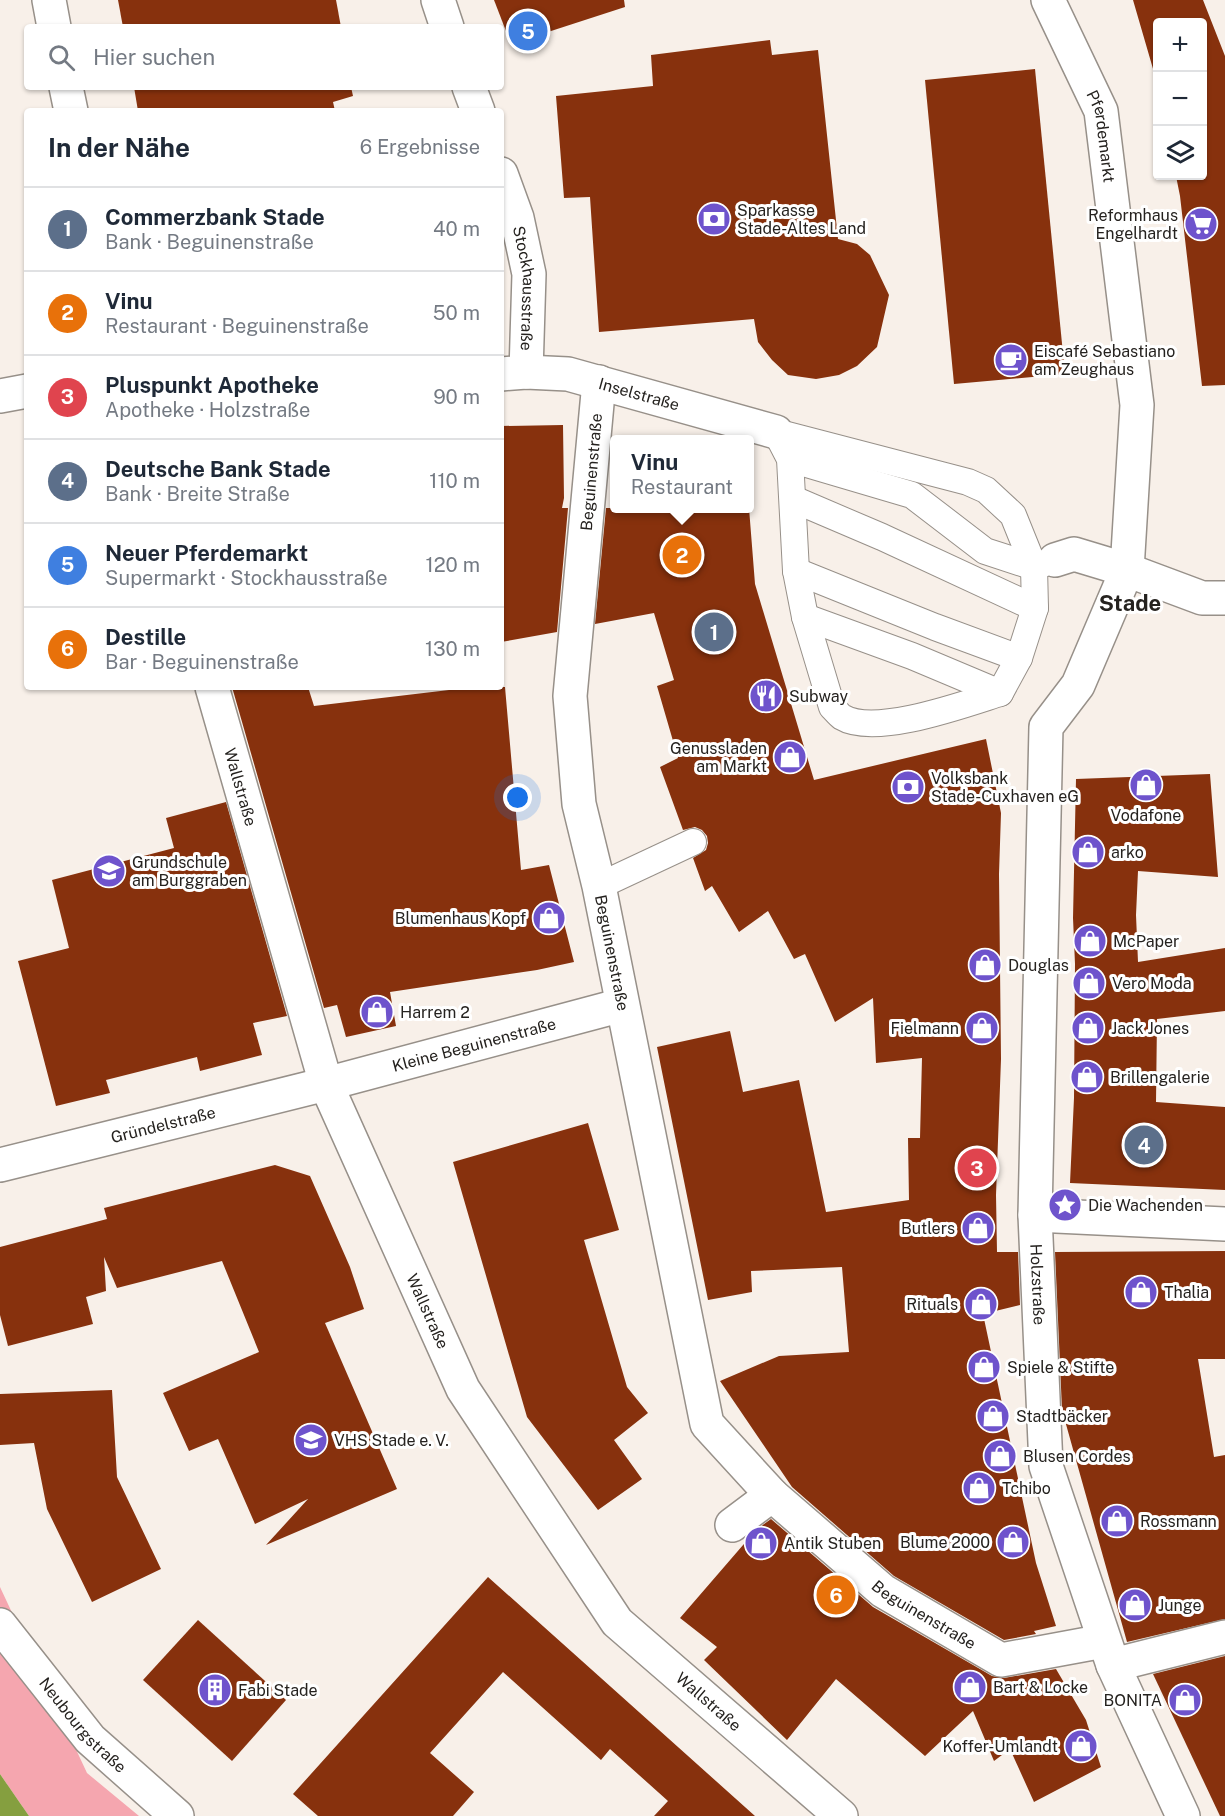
<!DOCTYPE html>
<html lang="de">
<head>
<meta charset="utf-8">
<style>
	body { margin:0; font-family:"Public Sans",sans-serif; background:#f2f2f3; color:#1f2937 }
	.controls { position:absolute; right:18px; top:18px; display:grid; overflow:hidden; border-radius:6px; box-shadow:0 2px 4px #0004 }
	.controls button { width:54px; height:54px; display:grid; place-items:center; padding:0; border:0; border-bottom:2px solid #e0e1e3; background:#fff; color:#1f2937; font:30px sans-serif }
	.you { position:absolute; left:518px; top:798px; width:21px; height:21px; margin:-15px; border:4px solid #fff; border-radius:50%; background:#1a73e8; box-shadow:0 0 0 9px #1a73e833 }
	.badge { display:grid; place-items:center; width:39px; height:39px; border-radius:50%; background:#0b8043; color:#fff; font-size:20px; font-weight:700 }
	.pin { position:absolute; translate:-50% -50%; border:3px solid #fff; box-shadow:0 2px 6px #0006 }
	.popup { position:absolute; left:610px; top:435px; width:144px; height:78px; box-sizing:border-box; display:grid; place-content:center; border-radius:6px; background:#fff; filter:drop-shadow(0 2px 4px #0005); font-size:20px; white-space:nowrap; color:#747a83 }
	.popup b { font-size:22px; color:#1f2937 }
	.popup::after { content:''; position:absolute; left:50%; top:100%; margin-left:-12px; border:12px solid transparent; border-top-color:#fff }
	.list { margin:0; padding:0; list-style:none }
	h2 { display:flex; justify-content:space-between; align-items:center; height:78px; margin:0; padding:0 24px; font-size:26px }
	h2 small { font-size:20px; font-weight:400; color:#747a83 }
	.list li { display:grid; grid-template-columns:39px 1fr auto; gap:18px; align-items:center; box-sizing:border-box; height:84px; padding:0 24px; border-top:2px solid #e0e1e3 }
	.list b { display:block; font-size:22px; white-space:nowrap }
	.list p { margin:0; font-size:20px; white-space:nowrap; color:#747a83 }
	.list em { font-size:20px; font-style:normal; color:#747a83 }
	.icon { flex:none; width:33px; height:33px; fill:none; stroke:currentColor; stroke-width:2; stroke-linecap:round; stroke-linejoin:round }
	.map { position:relative; flex:none; width:1225px; height:1816px; overflow:hidden }
	.search { position:absolute; background:#fff; box-shadow:0 2px 4px #0004; left:24px; top:24px; width:480px; height:66px; display:flex; align-items:center; gap:15px; box-sizing:border-box; padding:0 21px; border-radius:6px; color:#747a83; font-size:22px }
	.panel { position:absolute; background:#fff; box-shadow:0 2px 4px #0004; left:24px; top:108px; width:480px; height:582px; border-radius:6px }
	.map>svg:first-child { display:block }
</style>
</head>
<body>
<div class="map">
<svg width="1225" height="1816" viewBox="0 0 1225 1816">
	<rect width="100%" height="100%" fill="#f8f0e9"/>
	<path fill="#f5a6af" d="M0,1587L87,1773L139,1816H29L0,1774Z"/>
	<path fill="#859f3f" d="M0,1774L29,1816H0Z"/>
	<g fill="#87310d">
		<path d="M118,0H336L341,27H123Z"/>
		<path d="M494,0H624L625,7L511,44Z"/>
		<path d="M1133,0H1203L1225,56V385L1202,386L1180,196L1176,176H1203V22H1158V86Z"/>
		<path d="M770,40L772,55L818,50L838,239L857,244L870,255L889,295L877,347L857,366L839,375L816,379L788,375L772,360L758,342L754,319L599,332L590,197L564,198L556,96L653,86L651,55Z"/>
		<path d="M1035,69L1065,374L954,384L925,80Z"/>
		<path d="M134,87H351L353,96L333,102L335,111H138Z"/>
		<path d="M563,425L564,498L562,508H568L557,632L501,642V426Z"/>
		<path d="M606,508H749L755,584L814,780L986,739L1001,813L999,874L1001,1059L996,1195L997,1252H1018L1020,1305L983,1314L1036,1563L1056,1626L1034,1631L1036,1634L1004,1640L894,1576L792,1487L720,1381L779,1356L849,1352L842,1267L751,1271L752,1292L708,1300L657,1047L730,1031L743,1092L799,1080L826,1212L909,1200L908,1138H920L922,1058L876,1063L873,998L835,1022L805,954L794,959L768,911L739,932L712,886L705,891L693,858L706,850L708,843L707,836L702,830L695,827L683,830L660,767L678,758L657,686L674,680L654,613L595,624Z"/>
		<path d="M232,687H308L314,706L449,690V687H505L521,870L549,865L574,962L537,970L390,992L396,1026L346,1037L337,1005L324,1008Z"/>
		<path d="M1210,774L1218,877L1138,871L1136,915L1138,962L1225,948V1011L1157,1019L1156,1102L1225,1107V1190L1070,1183L1074,1098L1075,964L1073,918L1076,779Z"/>
		<path d="M226,802L287,1016L253,1023L262,1055L200,1071L197,1057L106,1080L110,1093L56,1106L18,961L69,948L52,880L174,848L166,818Z"/>
		<path d="M588,1123L619,1230L584,1240L627,1387L648,1413L614,1440L642,1479L598,1510L527,1417L453,1162Z"/>
		<path d="M275,1165L310,1176L350,1267L364,1309L325,1323L397,1489L266,1545L308,1499L255,1524L218,1439L189,1451L163,1393L259,1352L222,1261L117,1288L104,1257L106,1291L86,1297L93,1324L8,1346L0,1315V1247L107,1219L104,1208Z"/>
		<path d="M1225,1251V1359H1198L1214,1457L1225,1455V1619L1127,1642L1062,1410L1055,1252Z"/>
		<path d="M112,1390L117,1477L161,1569L92,1602L47,1509L34,1443L0,1445V1394Z"/>
		<path d="M771,1519L873,1607L992,1676L1004,1678L1056,1669L1086,1720L1101,1767L1034,1802L1010,1749L994,1761L973,1711L925,1756L836,1679L787,1740L704,1660L717,1647L680,1618L756,1530Z"/>
		<path d="M488,1577L582,1661L755,1816H654L668,1801L610,1749L601,1760L503,1672L430,1753L474,1792L453,1816H318L293,1794Z"/>
		<path d="M198,1620L286,1700L232,1761L143,1680Z"/>
		<path d="M1225,1656V1816H1220L1153,1674Z"/>
	</g>
	<g fill="none" stroke-linecap="round" stroke-linejoin="round">
		<defs>
			<g id="lane">
				<path d="M776,432L968,482L986,490L1013,515L1034,567L1035,608L1019,658L1000,693C965,704 875,737 842,717C839,715 835,710 832,707L805,617L796,571L790,459Z"/>
				<path d="M790,459L912,495L985,551L1034,567L1045,563"/>
				<path d="M793,499L882,537L1035,608"/>
				<path d="M796,571L935,627L1019,658"/>
				<path d="M805,617L912,656L1000,693"/>
				<path d="M599,886L693,842"/>
			</g>
			<g id="street">
				<path d="M438,0L447,27"/>
				<path id="s1" d="M1048,0L1101,111L1137,405L1127,570L1078,685L1046,727L1035,1215L1046,1466L1113,1665L1183,1816"/>
				<path d="M469,87L478,111"/>
				<path id="s2" d="M501,174L517,218L529,274L526,372"/>
				<path id="s3" d="M501,374L526,372L568,374L776,432"/>
				<path id="s4" d="M599,382L570,696L579,804L599,886L707,1424L772,1495L732,1525"/>
				<path d="M0,396L27,391"/>
				<path d="M1055,560L1074,554L1127,570L1202,598H1225"/>
				<path id="s5" d="M0,1165L326,1084L622,1005"/>
				<path d="M1035,1215L1225,1224"/>
				<path id="s6" d="M772,1495L883,1591L1001,1660L1104,1641"/>
				<path id="s7" d="M0,1625L90,1739L177,1816"/>
				<path d="M1113,1665L1225,1637"/>
			</g>
			<g id="secondary">
				<path d="M49,0L54,27"/>
				<path d="M66,87L71,111"/>
				<path id="s8" d="M212,687L326,1084L463,1389L617,1622L841,1816"/>
			</g>
		</defs>
		<use href="#lane" stroke="#979089" stroke-width="28"/>
		<use href="#street" stroke="#979089" stroke-width="36"/>
		<use href="#secondary" stroke="#979089" stroke-width="36"/>
		<use href="#lane" stroke="#fff" stroke-width="26"/>
		<use href="#street" stroke="#fff" stroke-width="33"/>
		<use href="#secondary" stroke="#fff" stroke-width="33"/>
	</g>
	<defs>
		<symbol id="bank-disc" viewBox="-11 -11 22 22"><circle r="9.5" fill="#6e53cc" stroke="#fff"/><path d="M-6-4H6V4H-6ZM0-2.3a2.3 2.3 0 1 0 0 4.6a2.3 2.3 0 1 0 0-4.6Z" fill="#fff"/></symbol>
		<symbol id="supermarket-disc" viewBox="-11 -11 22 22"><circle r="9.5" fill="#6e53cc" stroke="#fff"/><path d="M-6-5.5h2.5l.6 2H6L4.5 2H-2.5L-4.4-4H-6ZM-1.5 3.2a1.3 1.3 0 1 0 .1 0ZM3 3.2a1.3 1.3 0 1 0 .1 0Z" fill="#fff"/></symbol>
		<symbol id="cafe-disc" viewBox="-11 -11 22 22"><circle r="9.5" fill="#6e53cc" stroke="#fff"/><path d="M-5.5-4.5H6V0H3Q3 3.5 0 3.5H-2.5Q-5.5 3.5-5.5 0ZM3-3.2v2h1.7v-2ZM-6 4.5H4V6H-6Z" fill="#fff"/></symbol>
		<symbol id="restaurant-disc" viewBox="-11 -11 22 22"><circle r="9.5" fill="#6e53cc" stroke="#fff"/><path d="M-5-6h1v4h1v-4h1v4h1v-4h1v5L-1.5 .5V6h-2V.5L-5-1ZM5-6V6H3V1.5H1.5Q1.5-4 5-6Z" fill="#fff"/></symbol>
		<symbol id="shop-disc" viewBox="-11 -11 22 22"><circle r="9.5" fill="#6e53cc" stroke="#fff"/><path d="M-5-2.5h2.3a2.7 3.5 0 0 1 5.4 0H5L5.5 6h-11ZM-1.5-2.5h3a1.5 2.3 0 0 0-3 0Z" fill="#fff"/></symbol>
		<symbol id="school-disc" viewBox="-11 -11 22 22"><circle r="9.5" fill="#6e53cc" stroke="#fff"/><path d="M0-5L7-2L0 1L-7-2ZM-4 1L0 2.5L4 1V4Q0 6-4 4Z" fill="#fff"/></symbol>
		<symbol id="sight-disc" viewBox="-11 -11 22 22"><circle r="9.5" fill="#6e53cc" stroke="#fff"/><path d="M0-6L1.8-2.2L6-1.7L2.9 1.2L3.7 5.4L0 3.3L-3.7 5.4L-2.9 1.2L-6-1.7L-1.8-2.2Z" fill="#fff"/></symbol>
		<symbol id="university-disc" viewBox="-11 -11 22 22"><circle r="9.5" fill="#6e53cc" stroke="#fff"/><path d="M0-5L7-2L0 1L-7-2ZM-4 1L0 2.5L4 1V4Q0 6-4 4Z" fill="#fff"/></symbol>
		<symbol id="building-disc" viewBox="-11 -11 22 22"><circle r="9.5" fill="#6e53cc" stroke="#fff"/><path d="M-4-6H4V6H1V3H-1V6H-4ZM-2.5-4.3h1.7v1.8h-1.7ZM.8-4.3h1.7v1.8H.8ZM-2.5-1h1.7V.8h-1.7ZM.8-1h1.7V.8H.8Z" fill="#fff"/></symbol>
	</defs>
	<g fill-rule="evenodd">
		<use href="#bank-disc" x="695" y="200" width="38" height="38"/>
		<use href="#supermarket-disc" x="1182" y="205" width="38" height="38"/>
		<use href="#cafe-disc" x="992" y="341" width="38" height="38"/>
		<use href="#restaurant-disc" x="747" y="677" width="38" height="38"/>
		<use href="#shop-disc" x="771" y="738" width="38" height="38"/>
		<use href="#shop-disc" x="1127" y="766" width="38" height="38"/>
		<use href="#bank-disc" x="889" y="768" width="38" height="38"/>
		<use href="#shop-disc" x="1069" y="833" width="38" height="38"/>
		<use href="#school-disc" x="90" y="852" width="38" height="38"/>
		<use href="#shop-disc" x="530" y="899" width="38" height="38"/>
		<use href="#shop-disc" x="1071" y="922" width="38" height="38"/>
		<use href="#shop-disc" x="966" y="946" width="38" height="38"/>
		<use href="#shop-disc" x="1070" y="964" width="38" height="38"/>
		<use href="#shop-disc" x="358" y="993" width="38" height="38"/>
		<use href="#shop-disc" x="963" y="1009" width="38" height="38"/>
		<use href="#shop-disc" x="1069" y="1009" width="38" height="38"/>
		<use href="#shop-disc" x="1068" y="1058" width="38" height="38"/>
		<use href="#sight-disc" x="1046" y="1186" width="38" height="38"/>
		<use href="#shop-disc" x="959" y="1209" width="38" height="38"/>
		<use href="#shop-disc" x="1122" y="1273" width="38" height="38"/>
		<use href="#shop-disc" x="962" y="1285" width="38" height="38"/>
		<use href="#shop-disc" x="965" y="1348" width="38" height="38"/>
		<use href="#shop-disc" x="974" y="1397" width="38" height="38"/>
		<use href="#university-disc" x="292" y="1421" width="38" height="38"/>
		<use href="#shop-disc" x="981" y="1437" width="38" height="38"/>
		<use href="#shop-disc" x="960" y="1469" width="38" height="38"/>
		<use href="#shop-disc" x="1098" y="1502" width="38" height="38"/>
		<use href="#shop-disc" x="994" y="1523" width="38" height="38"/>
		<use href="#shop-disc" x="742" y="1524" width="38" height="38"/>
		<use href="#shop-disc" x="1116" y="1586" width="38" height="38"/>
		<use href="#shop-disc" x="951" y="1668" width="38" height="38"/>
		<use href="#building-disc" x="196" y="1671" width="38" height="38"/>
		<use href="#shop-disc" x="1166" y="1681" width="38" height="38"/>
		<use href="#shop-disc" x="1062" y="1727" width="38" height="38"/>
	</g>
	<g text-anchor="middle" stroke-width="6" stroke-linejoin="round" paint-order="stroke">
		<g font-size="16" fill="#25221f" stroke="#fff">
			<text dy="6" stroke="none"><textPath href="#s1" startOffset="148">Pferdemarkt</textPath></text>
			<text dy="6" stroke="none"><textPath href="#s2" startOffset="118">Stockhausstraße</textPath></text>
			<text dy="6" stroke="none"><textPath href="#s3" startOffset="141">Inselstraße</textPath></text>
			<text transform="translate(591 472) rotate(-85)" y="6">Beguinenstraße</text>
			<text dy="6" stroke="none"><textPath href="#s8" startOffset="104">Wallstraße</textPath></text>
			<text dy="6" stroke="none"><textPath href="#s4" startOffset="576">Beguinenstraße</textPath></text>
			<text dy="6" stroke="none"><textPath href="#s5" startOffset="489">Kleine Beguinenstraße</textPath></text>
			<text dy="6" stroke="none"><textPath href="#s5" startOffset="168">Gründelstraße</textPath></text>
			<text dy="6" stroke="none"><textPath href="#s1" startOffset="1320">Holzstraße</textPath></text>
			<text dy="6" stroke="none"><textPath href="#s8" startOffset="662">Wallstraße</textPath></text>
			<text dy="6" stroke="none"><textPath href="#s6" startOffset="194">Beguinenstraße</textPath></text>
			<text dy="6" stroke="none"><textPath href="#s8" startOffset="1148">Wallstraße</textPath></text>
			<text dy="6" stroke="none"><textPath href="#s7" startOffset="130">Neubourgstraße</textPath></text>
		</g>
		<g font-size="16" fill="#25221f" stroke="#fff" text-anchor="start">
			<text x="737" y="216">Sparkasse<tspan x="737" dy="18">Stade-Altes Land</tspan></text>
			<text x="1178" y="221" text-anchor="end">Reformhaus<tspan x="1178" dy="18">Engelhardt</tspan></text>
			<text x="1034" y="357">Eiscafé Sebastiano<tspan x="1034" dy="18">am Zeughaus</tspan></text>
			<text x="789" y="702">Subway</text>
			<text x="767" y="754" text-anchor="end">Genussladen<tspan x="767" dy="18">am Markt</tspan></text>
			<text x="931" y="784">Volksbank<tspan x="931" dy="18">Stade-Cuxhaven eG</tspan></text>
			<text x="1146" y="821" text-anchor="middle">Vodafone</text>
			<text x="1111" y="858">arko</text>
			<text x="132" y="868">Grundschule<tspan x="132" dy="18">am Burggraben</tspan></text>
			<text x="526" y="924" text-anchor="end">Blumenhaus Kopf</text>
			<text x="1113" y="947">McPaper</text>
			<text x="1008" y="971">Douglas</text>
			<text x="1112" y="989">Vero Moda</text>
			<text x="400" y="1018">Harrem 2</text>
			<text x="959" y="1034" text-anchor="end">Fielmann</text>
			<text x="1111" y="1034">Jack Jones</text>
			<text x="1110" y="1083">Brillengalerie</text>
			<text x="1088" y="1211">Die Wachenden</text>
			<text x="955" y="1234" text-anchor="end">Butlers</text>
			<text x="1164" y="1298">Thalia</text>
			<text x="958" y="1310" text-anchor="end">Rituals</text>
			<text x="1007" y="1373">Spiele &amp; Stifte</text>
			<text x="1016" y="1422">Stadtbäcker</text>
			<text x="334" y="1446">VHS Stade e. V.</text>
			<text x="1023" y="1462">Blusen Cordes</text>
			<text x="1002" y="1494">Tchibo</text>
			<text x="1140" y="1527">Rossmann</text>
			<text x="990" y="1548" text-anchor="end">Blume 2000</text>
			<text x="784" y="1549">Antik Stuben</text>
			<text x="1158" y="1611">Junge</text>
			<text x="993" y="1693">Bart &amp; Locke</text>
			<text x="238" y="1696">Fabi Stade</text>
			<text x="1162" y="1706" text-anchor="end">BONITA</text>
			<text x="1058" y="1752" text-anchor="end">Koffer-Umlandt</text>
		</g>
		<g font-size="22" font-weight="bold" fill="#25221f" stroke="#fff">
			<text x="1130" y="611">Stade</text>
		</g>
	</g>
</svg>
<div class="controls">
<button>+</button>
<button>−</button>
<button><svg class="icon" aria-label="layers" viewBox="0 0 24 24"><path d="M12 4l9 5-9 5-9-5zM3 14l9 5 9-5"/></svg></button>
</div>
<div class="you"></div>
<div class="pin badge" style="left:714px;top:632px;background:#5c6f8a">1</div>
<div class="pin badge" style="left:682px;top:555px;background:#e8710a">2</div>
<div class="popup"><b>Vinu</b>Restaurant</div>
<div class="pin badge" style="left:977px;top:1168px;background:#e0444e">3</div>
<div class="pin badge" style="left:1144px;top:1145px;background:#5c6f8a">4</div>
<div class="pin badge" style="left:528px;top:31px;background:#3f7fe0">5</div>
<div class="pin badge" style="left:836px;top:1595px;background:#e8710a">6</div>
<div class="search"><svg class="icon" aria-label="search" viewBox="0 0 24 24"><circle cx="10" cy="10" r="6"/><path d="M15 15l6 6"/></svg>Hier suchen</div>
<section class="panel">
<h2>In der Nähe<small>6 Ergebnisse</small></h2>
<ul class="list">
<li><span class="badge" style="background:#5c6f8a">1</span><div><b>Commerzbank Stade</b><p>Bank · Beguinenstraße</p></div><em>40 m</em></li>
<li><span class="badge" style="background:#e8710a">2</span><div><b>Vinu</b><p>Restaurant · Beguinenstraße</p></div><em>50 m</em></li>
<li><span class="badge" style="background:#e0444e">3</span><div><b>Pluspunkt Apotheke</b><p>Apotheke · Holzstraße</p></div><em>90 m</em></li>
<li><span class="badge" style="background:#5c6f8a">4</span><div><b>Deutsche Bank Stade</b><p>Bank · Breite Straße</p></div><em>110 m</em></li>
<li><span class="badge" style="background:#3f7fe0">5</span><div><b>Neuer Pferdemarkt</b><p>Supermarkt · Stockhausstraße</p></div><em>120 m</em></li>
<li><span class="badge" style="background:#e8710a">6</span><div><b>Destille</b><p>Bar · Beguinenstraße</p></div><em>130 m</em></li>
</ul>
</section>
</div>
</body>
</html>
